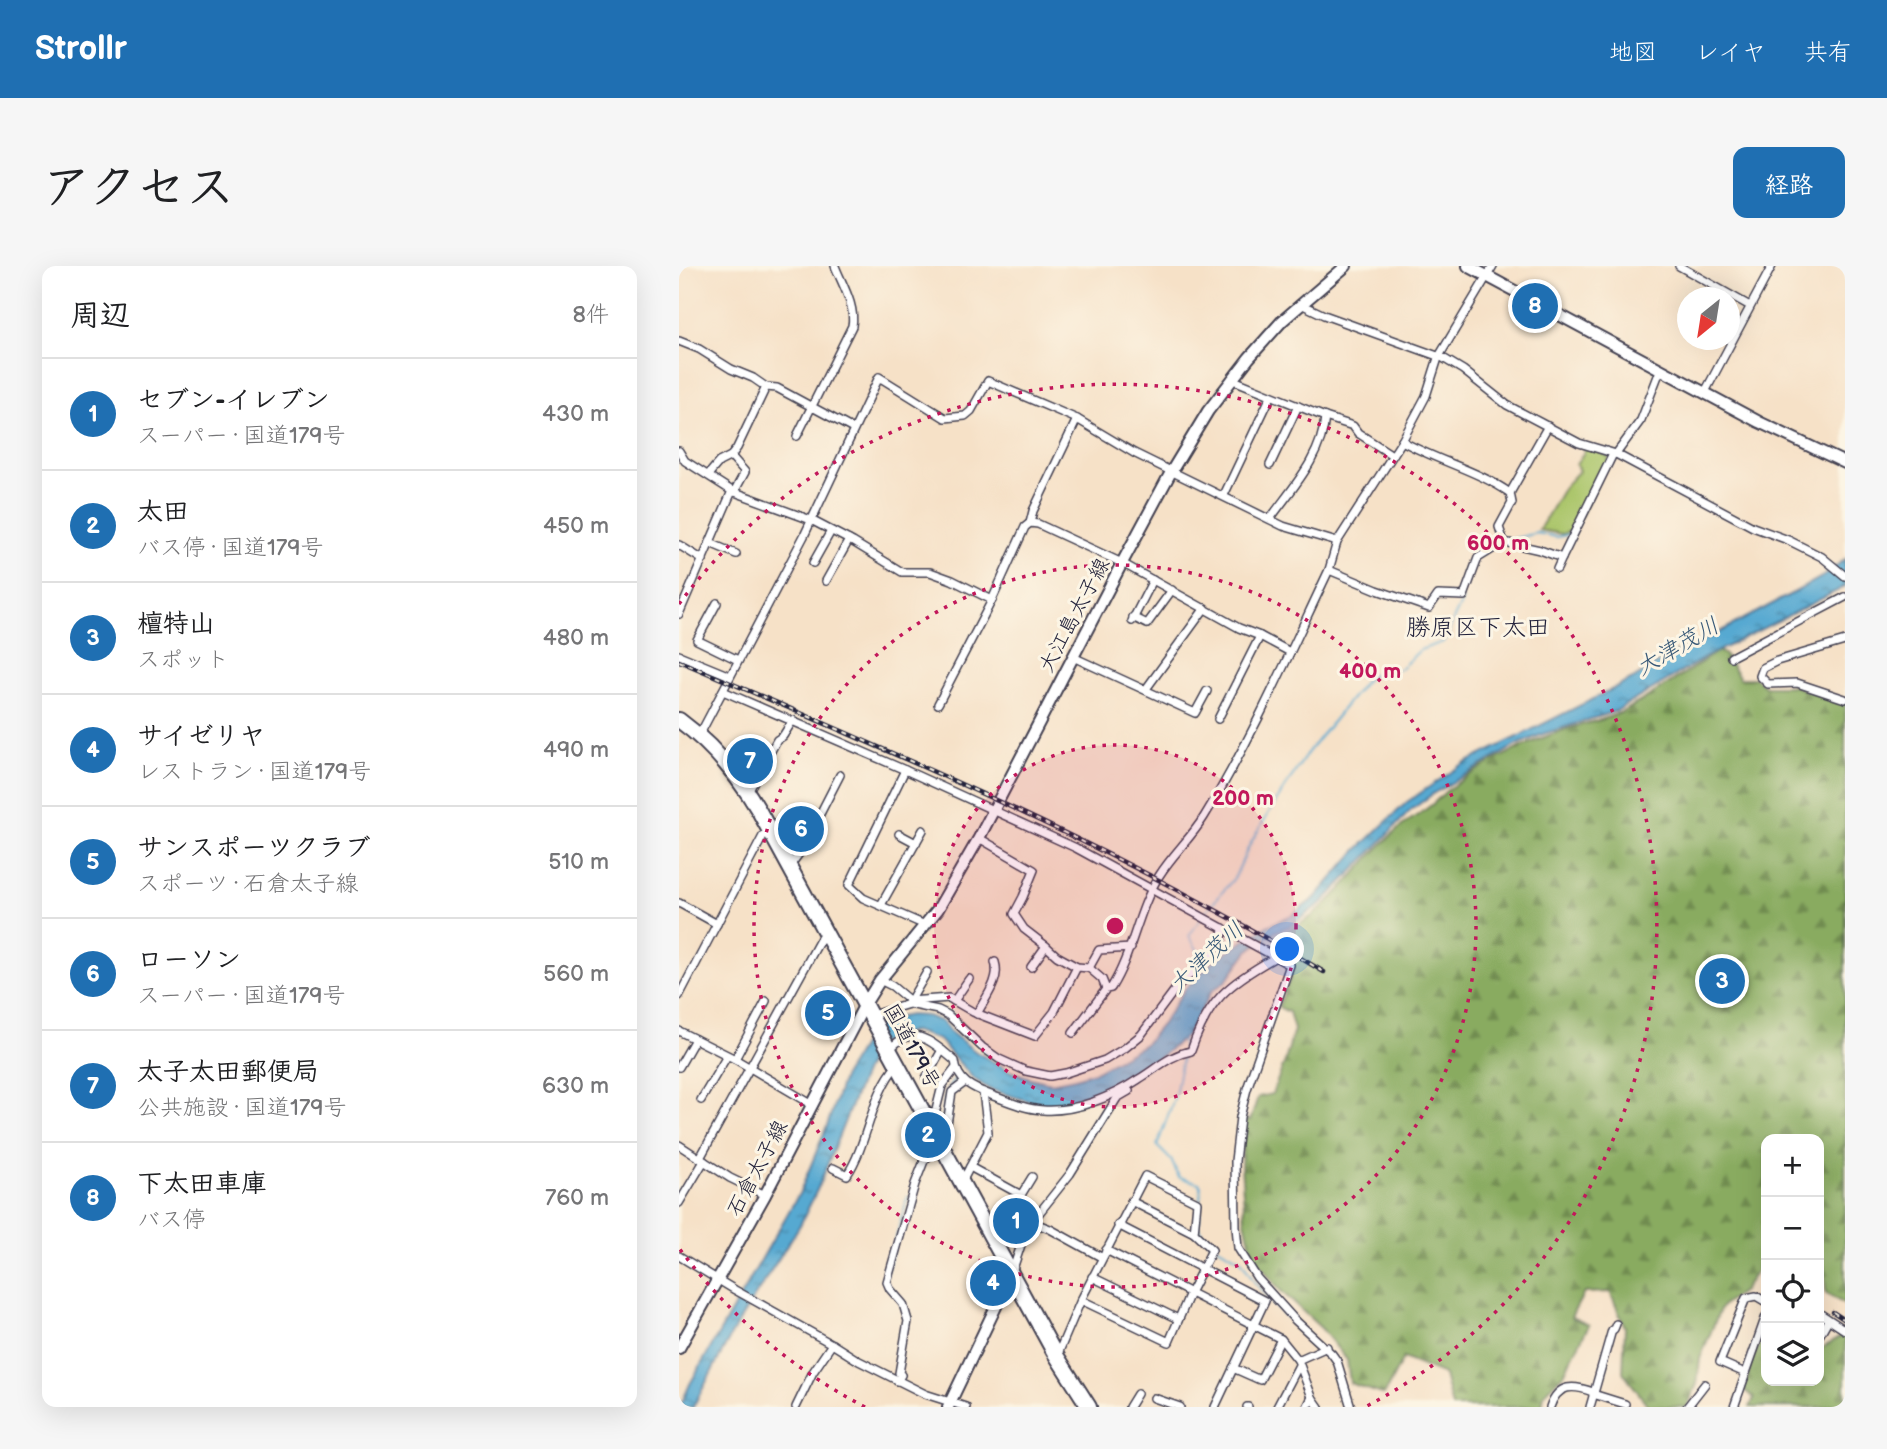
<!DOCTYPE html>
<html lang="ja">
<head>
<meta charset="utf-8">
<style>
	body { margin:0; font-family:"Balsamiq Sans","Klee One",sans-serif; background:#f6f6f6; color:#202124 }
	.controls { position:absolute; right:21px; bottom:21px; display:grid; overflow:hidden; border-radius:14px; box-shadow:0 7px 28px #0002 }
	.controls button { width:63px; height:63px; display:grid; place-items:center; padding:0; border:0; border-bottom:2px solid #e0e0e0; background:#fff; color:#202124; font:35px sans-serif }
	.compass { position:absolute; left:998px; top:21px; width:63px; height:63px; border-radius:50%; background:#fff; box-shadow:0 7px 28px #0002; rotate:210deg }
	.you { position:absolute; left:609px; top:684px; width:24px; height:24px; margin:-18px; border:5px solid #fff; border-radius:50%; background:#1a73e8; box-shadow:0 0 0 10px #1a73e833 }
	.badge { display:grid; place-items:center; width:46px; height:46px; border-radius:50%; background:#1f6fb2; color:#fff; font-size:23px; font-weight:700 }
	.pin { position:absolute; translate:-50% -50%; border:4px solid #fff; box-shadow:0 2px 7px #0006 }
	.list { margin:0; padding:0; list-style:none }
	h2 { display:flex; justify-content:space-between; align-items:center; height:91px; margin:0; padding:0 28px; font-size:30px }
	h2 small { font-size:23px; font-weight:400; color:#757577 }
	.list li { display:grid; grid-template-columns:46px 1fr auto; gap:21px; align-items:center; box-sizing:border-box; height:112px; padding:0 28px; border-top:2px solid #e0e0e0 }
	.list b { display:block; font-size:26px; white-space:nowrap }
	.list p { margin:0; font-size:23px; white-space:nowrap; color:#757577 }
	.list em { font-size:23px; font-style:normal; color:#757577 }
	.icon { flex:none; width:38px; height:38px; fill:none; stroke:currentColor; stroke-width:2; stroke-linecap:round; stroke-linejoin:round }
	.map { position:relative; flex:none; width:1166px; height:1141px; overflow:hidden; border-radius:14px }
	header { display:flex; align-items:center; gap:42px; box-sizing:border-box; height:98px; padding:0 35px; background:#1f6fb2; color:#fff }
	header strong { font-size:33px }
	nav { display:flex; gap:38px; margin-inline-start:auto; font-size:24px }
	.intro { display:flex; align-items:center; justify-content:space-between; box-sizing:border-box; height:168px; padding:0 42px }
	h1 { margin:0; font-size:49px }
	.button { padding:18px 32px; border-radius:14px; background:#1f6fb2; color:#fff; font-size:24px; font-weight:700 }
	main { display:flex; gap:42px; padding:0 42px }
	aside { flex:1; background:#fff; border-radius:14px; box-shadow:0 7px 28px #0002 }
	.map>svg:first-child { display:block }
</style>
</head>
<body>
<header>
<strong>Strollr</strong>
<nav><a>地図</a><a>レイヤ</a><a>共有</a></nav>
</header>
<div class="intro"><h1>アクセス</h1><a class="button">経路</a></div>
<main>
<aside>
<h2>周辺<small>8件</small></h2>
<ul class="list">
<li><span class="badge">1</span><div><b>セブン-イレブン</b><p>スーパー · 国道179号</p></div><em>430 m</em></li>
<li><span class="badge">2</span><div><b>太田</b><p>バス停 · 国道179号</p></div><em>450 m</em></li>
<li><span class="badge">3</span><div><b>檀特山</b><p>スポット</p></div><em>480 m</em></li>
<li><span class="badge">4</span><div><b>サイゼリヤ</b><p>レストラン · 国道179号</p></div><em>490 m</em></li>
<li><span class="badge">5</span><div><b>サンスポーツクラブ</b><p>スポーツ · 石倉太子線</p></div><em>510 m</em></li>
<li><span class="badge">6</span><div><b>ローソン</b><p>スーパー · 国道179号</p></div><em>560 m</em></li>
<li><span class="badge">7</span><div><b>太子太田郵便局</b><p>公共施設 · 国道179号</p></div><em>630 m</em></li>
<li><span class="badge">8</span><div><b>下太田車庫</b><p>バス停</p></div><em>760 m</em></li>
</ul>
</aside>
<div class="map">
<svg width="1166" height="1141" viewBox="0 0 1166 1141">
	<defs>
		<pattern id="forest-firs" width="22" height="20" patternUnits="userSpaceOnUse" patternTransform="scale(1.75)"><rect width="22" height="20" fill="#89ab60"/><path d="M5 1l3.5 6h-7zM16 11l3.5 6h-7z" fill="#708b50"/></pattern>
		<pattern id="water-ripples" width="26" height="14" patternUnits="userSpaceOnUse" patternTransform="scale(1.75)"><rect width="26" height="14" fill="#56a9d1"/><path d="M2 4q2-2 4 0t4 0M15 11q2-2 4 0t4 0" fill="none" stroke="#4789ab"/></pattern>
	</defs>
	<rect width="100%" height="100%" fill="#fcf5e5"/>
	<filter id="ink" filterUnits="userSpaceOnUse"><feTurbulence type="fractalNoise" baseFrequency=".0143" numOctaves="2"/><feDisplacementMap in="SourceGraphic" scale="14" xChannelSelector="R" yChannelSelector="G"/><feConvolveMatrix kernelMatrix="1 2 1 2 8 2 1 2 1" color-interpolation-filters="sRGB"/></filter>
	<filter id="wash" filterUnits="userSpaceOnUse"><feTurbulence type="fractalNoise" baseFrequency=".00686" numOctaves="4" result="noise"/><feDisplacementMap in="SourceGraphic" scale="28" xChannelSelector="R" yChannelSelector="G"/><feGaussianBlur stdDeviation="1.57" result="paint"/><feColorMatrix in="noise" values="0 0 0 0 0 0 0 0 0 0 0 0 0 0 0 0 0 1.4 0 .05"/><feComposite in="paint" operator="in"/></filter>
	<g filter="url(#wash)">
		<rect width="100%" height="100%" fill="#f6e1c7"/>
		<path fill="#acc66c" stroke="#677454" stroke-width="2" d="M908,181L931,191L895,264L883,268L860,264L885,221L900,205L897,199Z"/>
		<g fill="url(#forest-firs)" stroke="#56664e" stroke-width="2">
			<path d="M1039,385L1045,388L1061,412H1076L1086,420H1115L1166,437V1039L1147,1027L1144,993L1140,992V873H1087V978H1085L1078,1004L1064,1025L1042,1041L1021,1093L1018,1118L1008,1141H970L944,1106L946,1061L931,1026L905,1027L892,1051L910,1059L885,1108L865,1128L863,1141H773L765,1109L724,1092L705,1129L671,1117L668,1094L643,1063L601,1024L574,990L566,955L562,899L566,853L571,855L579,831L593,828L606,795L615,764L610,746L599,741L612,711L610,706L618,683L598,669C650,651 677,599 717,565C728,555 740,549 751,540C758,535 764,527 771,522C804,498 841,480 879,466C901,457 924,456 945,445C977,427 1009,405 1039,385Z"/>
			<path d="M1166,1068V1137L1146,1141H1071L1075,1132L1065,1124L1074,1091L1084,1071L1087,1073V1115H1140V1084Z"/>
		</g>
		<path fill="url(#water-ripples)" stroke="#3c6686" stroke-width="2" d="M1166,293V320L1162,323L1027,391L937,445L864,468L838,479L755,527L732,544L644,636L611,660L595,666L569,685L547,715L533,725L507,770L464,805L434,823L394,837L363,839L310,823L294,812L260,774L235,765L217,769L199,779L187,802L139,922L121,959L57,1060L14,1141H1L11,1118L121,926L148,860L165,809L194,762L215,752L231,749L248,750L264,756L270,765L297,786L331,805L351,812L372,817L396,812L418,805L466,778L483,758L506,723L533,696L588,660L613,649L636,632L678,584L728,536L784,498L954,413L995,387L1029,372L1114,327L1146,309Z"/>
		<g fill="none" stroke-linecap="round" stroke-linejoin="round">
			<g stroke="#56a9d1" stroke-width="2">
				<path d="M830,274L858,267L878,271L893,268"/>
				<path d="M799,289L818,277"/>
				<path d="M788,314L795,293"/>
				<path d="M524,649L556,611L570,580L589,548L629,486L687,414L695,408L721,403L741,384L764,376L770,369V363L784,333"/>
				<path d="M521,654L510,670L524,693"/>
				<path d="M503,774L504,785"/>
				<path d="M503,791L496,830L478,880L492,894L500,911L520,917L522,921L520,958L523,970"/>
				<path d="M260,863C271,840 257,834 278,811"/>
				<path d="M246,889L253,876"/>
				<path d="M530,976L562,994L575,1015L596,1040L631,1072"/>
				<path d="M207,1008L229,930"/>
			</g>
		</g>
	</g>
	<g filter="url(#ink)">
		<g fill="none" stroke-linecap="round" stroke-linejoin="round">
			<defs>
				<g id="street">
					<path d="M1000,0L1071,40"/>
					<path d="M622,38L645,49L764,92L784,104L828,139L900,177L937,188L1074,261L1109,274L1143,291L1166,310"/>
					<path d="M0,75L20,83L52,103L74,112L87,121L98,122L174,163"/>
					<path d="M552,113L646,151L674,160L679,167L713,189"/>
					<path d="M1026,126L1093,0"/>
					<path d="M118,170L173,60C177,40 163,18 156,0"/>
					<path d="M723,175C758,195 798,204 831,227L833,237L820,261L825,276"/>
					<path d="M0,185L6,195L53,225L132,254L174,276L223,306H251L273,314L313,334"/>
					<path d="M937,188L962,154L982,102"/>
					<path d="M52,190L66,206L55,226"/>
					<path d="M591,199L619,140"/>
					<path d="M29,209L40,196L52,190L58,182L87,121"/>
					<path d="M831,227L869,160"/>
					<path d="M545,229L592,130"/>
					<path d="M591,253C613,222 643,191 646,151"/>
					<path d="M351,257L354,245L398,153"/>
					<path d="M31,277L57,288"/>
					<path d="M0,279L24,294"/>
					<path d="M134,297L152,265"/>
					<path d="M878,303L883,292"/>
					<path d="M650,304L698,324L750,342L759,329L785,330L799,292L825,276L861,284L883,292L934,188"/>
					<path d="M147,315L170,274"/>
					<path d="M38,337L18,374L59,394"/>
					<path d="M0,348L53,225"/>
					<path d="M454,351L468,358L493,324"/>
					<path d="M453,355L474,314"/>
					<path d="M1166,375L1098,395L1084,402L1081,410L1089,418L1118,417L1166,433"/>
					<path d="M0,389L51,410"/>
					<path d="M394,391L516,447L528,425"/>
					<path d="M1052,391L1166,331"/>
					<path d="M467,423L526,342"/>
					<path d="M44,425L226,504L397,582L611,699L568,823L561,851L556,895L557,961L559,982L578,1012L616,1054L653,1088L658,1095L672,1141"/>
					<path d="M259,438L313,334L346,261L351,257L359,258L443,297L560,362L581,370L611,386"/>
					<path d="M539,453L581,370"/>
					<path d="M20,470L125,270L200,111L266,152L286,150L292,145L309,115L398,153L455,187L604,260L658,276"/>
					<path d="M226,504L170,619L184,632L246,659"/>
					<path d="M69,526L98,474L104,470L114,454"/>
					<path d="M220,568L237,577"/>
					<path d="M300,572L355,604L344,631L335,648L345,663L367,680L352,701"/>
					<path d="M111,600L122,585L161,509"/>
					<path d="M0,637L38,658"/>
					<path d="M202,639L244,564"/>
					<path d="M367,680L378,690L398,701L410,702L423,713L427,723"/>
					<path d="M410,702L420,684L452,682"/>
					<path d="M201,714L213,720L231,735L270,732L294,746L356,770L375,746L398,701"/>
					<path d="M0,730L84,570L91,564"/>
					<path d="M275,735L290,713"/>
					<path d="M230,737L248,706"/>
					<path d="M298,748C306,732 322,714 316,696"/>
					<path d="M193,749L230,738L259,744L269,749L303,781L320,793L347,805L371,810L387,807L426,794L446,782L462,769L495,725L512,707L542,680L544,662"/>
					<path d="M0,765L56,793L134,839"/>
					<path d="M394,767L427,723L432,722C454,687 458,645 480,610C493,589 512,572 525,551C573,473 611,386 650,304L658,276L723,175L747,130L759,92L814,0"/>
					<path d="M211,783C215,779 220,774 225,772C242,763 264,785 276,795C278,815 293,822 312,829C328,835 346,843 364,844C397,846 433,831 460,813C478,802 491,789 512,785C529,734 549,718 595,692"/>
					<path d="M56,793L87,735"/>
					<path d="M0,801L16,773"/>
					<path d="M247,812L263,784"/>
					<path d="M22,834L48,790"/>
					<path d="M253,860L263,820L276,803"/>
					<path d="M0,879L51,912L86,929"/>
					<path d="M21,892L142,672L147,667"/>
					<path d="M291,901L342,929L337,937L339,941L357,951"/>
					<path d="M154,902L168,909C190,876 191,829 219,798"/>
					<path d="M283,916L309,866L304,826"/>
					<path d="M342,929L353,911"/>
					<path d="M452,935L515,967"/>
					<path d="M0,937L25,895"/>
					<path d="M353,956L371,963L422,991"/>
					<path d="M439,959L586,1035L536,1141"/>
					<path d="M427,984L602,1073L619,1094L633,1131L640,1141"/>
					<path d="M0,990L56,1024L153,1078L180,1095L246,1128L287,1141"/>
					<path d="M333,1006L345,970L353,956L391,908L438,832L450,825"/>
					<path d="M413,1011L499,1053"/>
					<path d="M1140,1047L1166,1064"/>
					<path d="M1140,1070L1149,1054"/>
					<path d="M378,1090L402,1034L466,910L518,936L515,967L533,984L511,1027L490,1076L402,1034"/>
					<path d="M619,1094L648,1081"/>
					<path d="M554,1102L581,1114L602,1073"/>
					<path d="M1066,1107L1041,1096L1067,1032L1077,1030L1087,1036"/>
					<path d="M218,1115L222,1109L220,1107L229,1055L224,1038L211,1023L208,1016L236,918L245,895L261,877L267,864L273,826L285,817"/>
					<path d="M914,1128L946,1138"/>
					<path d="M475,1132L501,1141"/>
					<path d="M117,1141L134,1106L153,1078"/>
					<path d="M450,1141L458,1128"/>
					<path d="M568,1141H569"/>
					<path d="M598,1141L620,1099"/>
					<path d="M628,1141L633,1131"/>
					<path d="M871,1141C879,1117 895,1119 914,1126"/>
					<path d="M911,1141L933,1064L935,1063L937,1058"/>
					<path d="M1008,1141L1026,1118"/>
					<path d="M1055,1141L1087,1050"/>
				</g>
				<g id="secondary">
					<path d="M789,0L1080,156L1166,197"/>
					<path d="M0,1082L86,929L186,738L201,714L259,643L300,572L443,297L492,206L529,145L570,92L603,55L667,0"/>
					<path d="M269,1141L333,1007"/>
				</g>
				<path id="highway" d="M0,454C34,479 59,509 80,545L375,1086L410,1141"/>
			</defs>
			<use href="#street" stroke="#423f50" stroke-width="10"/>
			<use href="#secondary" stroke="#423f50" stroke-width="14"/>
			<use href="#highway" stroke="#423f50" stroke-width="18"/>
			<use href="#street" stroke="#fff" stroke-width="7"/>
			<use href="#secondary" stroke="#fff" stroke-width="10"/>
			<use href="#highway" stroke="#fff" stroke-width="14"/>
			<defs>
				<g id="rail">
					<path d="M0,395C219,488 440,583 645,706"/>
					<path d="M1154,1046L1166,1054"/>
				</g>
			</defs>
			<use href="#rail" stroke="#22223b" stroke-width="4.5"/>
			<use href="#rail" stroke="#fcf5e5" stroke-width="2" stroke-dasharray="5" stroke-linecap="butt"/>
		</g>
	</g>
	<circle cx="436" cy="660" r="181" fill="#c2185b" fill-opacity=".12"/>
	<g fill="none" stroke="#c2185b" stroke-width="3.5" stroke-dasharray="3.5 7">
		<circle cx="436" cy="660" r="181"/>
		<circle cx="436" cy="660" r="361"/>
		<path d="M186 1141A542 542 0 0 1 0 982M0 338A542 542 0 1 1 686 1141"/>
	</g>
	<g text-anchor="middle" stroke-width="6" stroke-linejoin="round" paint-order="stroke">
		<g font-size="21" fill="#22223b" stroke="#fcf5e5">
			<text transform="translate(395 349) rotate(-62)" y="7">大江島太子線</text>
			<text transform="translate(233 780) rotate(61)" y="7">国道179号</text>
			<text transform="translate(78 902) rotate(-62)" y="7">石倉太子線</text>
		</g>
		<g font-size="23" font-style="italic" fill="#375877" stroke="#fcf5e5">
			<text transform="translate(998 380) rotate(-30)" y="8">大津茂川</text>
			<text transform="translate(527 691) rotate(-43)" y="8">大津茂川</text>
		</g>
		<g font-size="24" fill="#22223b" stroke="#fcf5e5">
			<text x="799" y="369">勝原区下太田</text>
		</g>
	</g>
	<circle cx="436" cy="660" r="10" fill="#c2185b" stroke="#fcf5e5" stroke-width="3.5"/>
	<g font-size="21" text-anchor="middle" font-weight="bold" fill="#c2185b" stroke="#fcf5e5" stroke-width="6" stroke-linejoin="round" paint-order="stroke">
		<text x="819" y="284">600 m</text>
		<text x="691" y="412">400 m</text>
		<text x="564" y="539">200 m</text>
	</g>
</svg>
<div class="controls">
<button>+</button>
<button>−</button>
<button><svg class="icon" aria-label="locate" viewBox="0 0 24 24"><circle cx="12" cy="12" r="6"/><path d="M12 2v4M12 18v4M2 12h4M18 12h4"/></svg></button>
<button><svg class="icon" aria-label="layers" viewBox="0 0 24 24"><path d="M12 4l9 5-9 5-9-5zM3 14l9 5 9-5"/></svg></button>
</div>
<svg class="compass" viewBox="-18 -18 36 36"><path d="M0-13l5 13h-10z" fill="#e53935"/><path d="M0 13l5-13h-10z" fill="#757577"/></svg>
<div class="you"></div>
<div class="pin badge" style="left:337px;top:955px">1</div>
<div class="pin badge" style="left:249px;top:869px">2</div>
<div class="pin badge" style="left:1043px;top:715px">3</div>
<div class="pin badge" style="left:314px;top:1017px">4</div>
<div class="pin badge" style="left:149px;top:747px">5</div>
<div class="pin badge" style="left:122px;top:563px">6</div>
<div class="pin badge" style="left:71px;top:495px">7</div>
<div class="pin badge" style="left:856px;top:40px">8</div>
</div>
</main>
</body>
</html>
